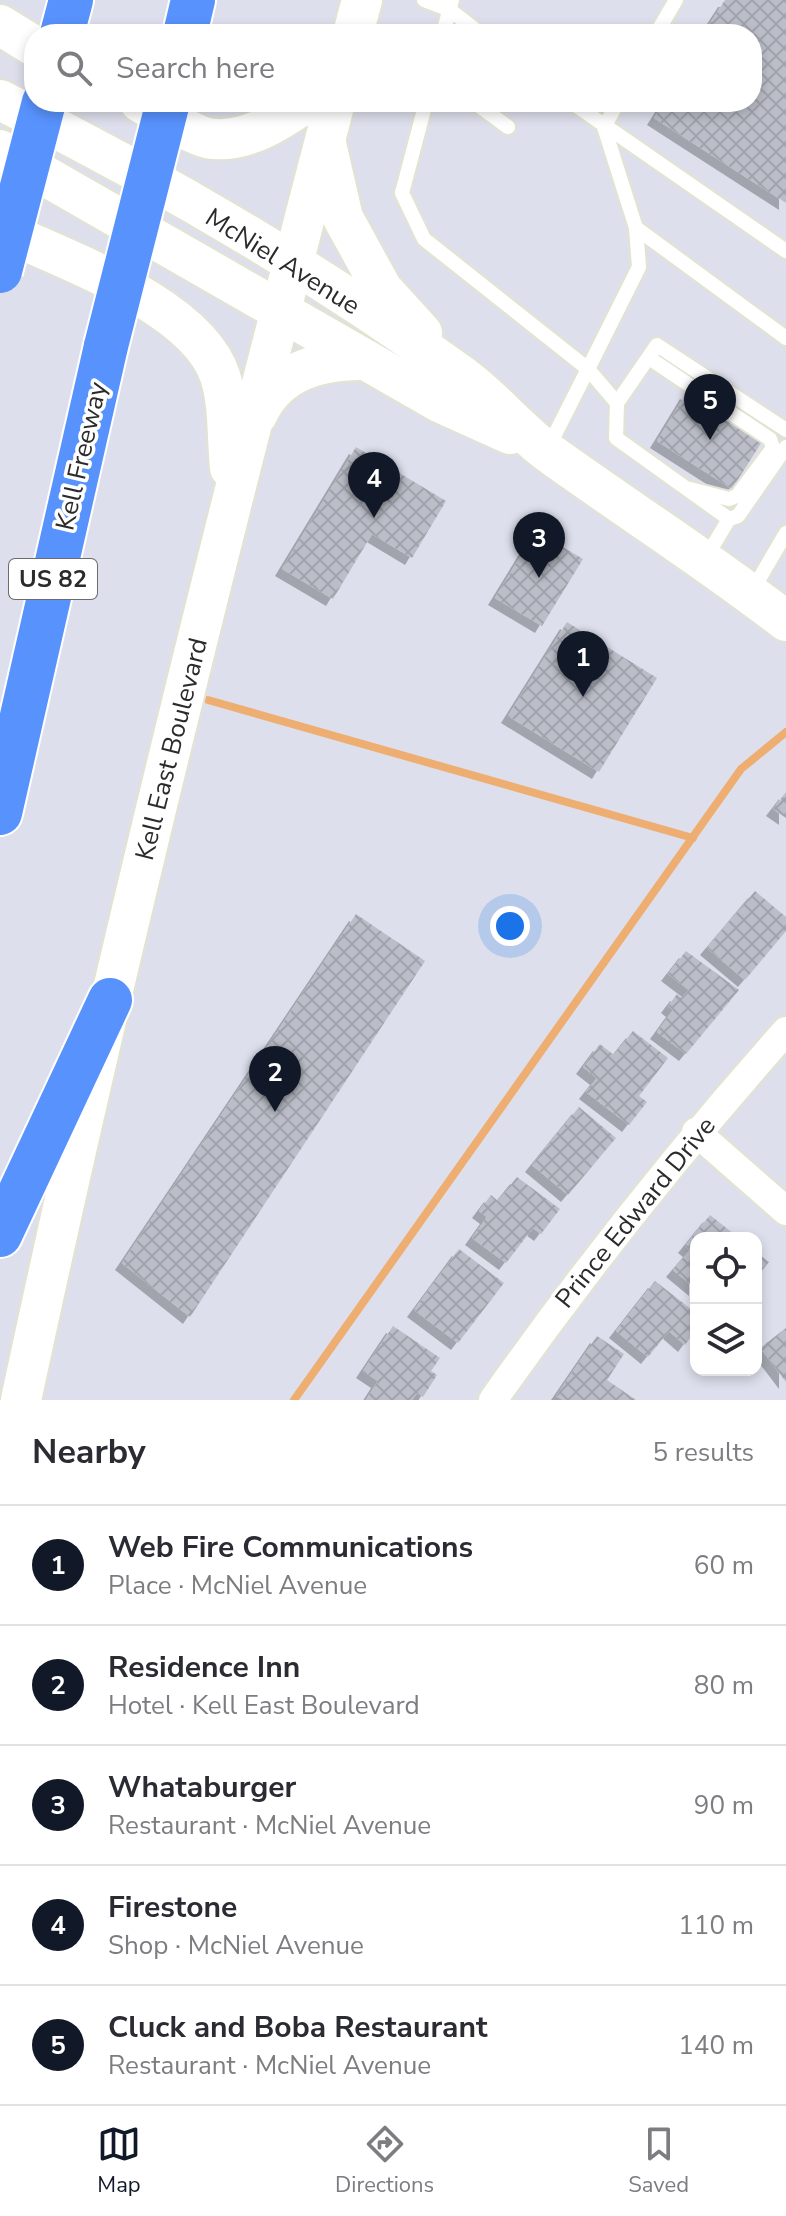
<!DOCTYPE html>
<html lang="en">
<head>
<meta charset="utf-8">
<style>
	body { margin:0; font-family:"Nunito Sans",sans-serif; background:#f7f7f7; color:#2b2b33 }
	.controls { position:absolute; right:24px; bottom:24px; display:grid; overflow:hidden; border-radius:16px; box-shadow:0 4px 12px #0003 }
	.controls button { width:72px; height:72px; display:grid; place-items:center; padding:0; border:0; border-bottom:2px solid #e1e1e2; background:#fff; color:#2b2b33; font:40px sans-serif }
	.you { position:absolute; left:510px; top:926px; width:28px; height:28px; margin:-20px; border:6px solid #fff; border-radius:50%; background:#1a73e8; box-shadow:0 0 0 12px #1a73e833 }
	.badge { display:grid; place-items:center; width:52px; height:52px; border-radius:50%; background:#111827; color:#fff; font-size:26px; font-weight:700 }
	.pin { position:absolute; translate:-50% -66px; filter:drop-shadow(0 2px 4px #0008) }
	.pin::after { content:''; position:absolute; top:42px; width:28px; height:24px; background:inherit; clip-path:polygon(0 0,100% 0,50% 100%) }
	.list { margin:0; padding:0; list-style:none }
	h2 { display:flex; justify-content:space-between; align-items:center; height:104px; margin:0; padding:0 32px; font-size:34px }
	h2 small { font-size:26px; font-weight:400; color:#7c7c81 }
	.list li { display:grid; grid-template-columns:52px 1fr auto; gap:24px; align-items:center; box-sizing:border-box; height:120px; padding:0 32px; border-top:2px solid #e1e1e2 }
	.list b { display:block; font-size:30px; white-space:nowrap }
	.list p { margin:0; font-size:26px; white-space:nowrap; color:#7c7c81 }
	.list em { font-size:26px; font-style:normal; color:#7c7c81 }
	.icon { flex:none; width:44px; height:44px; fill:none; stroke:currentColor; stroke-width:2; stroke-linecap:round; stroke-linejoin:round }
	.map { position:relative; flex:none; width:786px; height:1400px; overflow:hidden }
	.search { position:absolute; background:#fff; box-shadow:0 4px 12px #0003; left:24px; right:24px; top:24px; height:88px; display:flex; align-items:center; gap:20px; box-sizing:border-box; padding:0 28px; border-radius:32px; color:#7c7c81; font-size:30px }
	.sheet { height:704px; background:#fff }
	nav { display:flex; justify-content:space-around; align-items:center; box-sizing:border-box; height:112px; border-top:2px solid #e1e1e2; background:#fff; font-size:22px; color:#7c7c81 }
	nav a { display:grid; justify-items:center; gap:4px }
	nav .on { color:#111827 }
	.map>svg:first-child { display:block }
</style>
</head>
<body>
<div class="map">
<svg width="786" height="1400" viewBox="0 0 786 1400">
	<defs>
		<pattern id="building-cross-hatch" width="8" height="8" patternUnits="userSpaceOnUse" patternTransform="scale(2)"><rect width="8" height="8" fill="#bbbec8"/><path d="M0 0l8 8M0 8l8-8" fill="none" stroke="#a1a3ac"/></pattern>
		<filter id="shadow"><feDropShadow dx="-7" dy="7" stdDeviation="0" flood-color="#0004"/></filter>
	</defs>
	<rect width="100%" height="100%" fill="#dde0ec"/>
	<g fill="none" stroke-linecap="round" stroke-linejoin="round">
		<g stroke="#eead71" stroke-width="8">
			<path d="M208,700L693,838"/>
			<path d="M294,1400L741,769L786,732"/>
		</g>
	</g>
	<g fill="url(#building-cross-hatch)" filter="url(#shadow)">
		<path d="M725,0H786V203L654,118L664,102H752V34H703Z"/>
		<path d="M687,392L763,440L732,489L657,441Z"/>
		<path d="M356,447L446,501L412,558L372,534L333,599L282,569Z"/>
		<path d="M536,531L583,559L542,626L495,598Z"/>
		<path d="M567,622L657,678L599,772L508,716Z"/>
		<path d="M786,792V818L773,809Z"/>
		<path d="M755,891L786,917V931L745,980L707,948Z"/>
		<path d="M356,914L425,961L190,1317L122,1263Z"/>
		<path d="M686,951L739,990L686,1054L657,1032L673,1010L668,1006L677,994L682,998L689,990L668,974Z"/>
		<path d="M633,1031L668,1058L639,1096L647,1102L629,1125L586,1092L597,1078L583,1067L600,1044L614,1055Z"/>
		<path d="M579,1107L616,1138L568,1195L532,1165Z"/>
		<path d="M517,1177L560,1209L541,1234L533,1228L506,1263L472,1238L487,1217L479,1211L491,1195L498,1201Z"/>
		<path d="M710,1215L739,1238H696V1289L673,1270L690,1250L685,1246Z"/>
		<path d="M459,1249L504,1283L458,1343L414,1310Z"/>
		<path d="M756,1252L769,1262L756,1278Z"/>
		<path d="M655,1281L696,1313V1330L685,1345L669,1331L648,1357L616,1331Z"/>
		<path d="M393,1326L440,1358L431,1371L437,1375L423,1397L417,1393L412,1400H366L378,1381L363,1371Z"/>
		<path d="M786,1328V1382L760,1348Z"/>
		<path d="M597,1336L624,1354L607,1380L636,1400H563L556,1396Z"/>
	</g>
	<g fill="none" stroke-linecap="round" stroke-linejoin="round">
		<defs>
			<g id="lane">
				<path d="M424,0L450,10L481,34"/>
				<path d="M443,34L452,0"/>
				<path d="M656,34L676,0"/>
				<path d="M426,102L402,193L424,239L588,369L548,448"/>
				<path d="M474,102L508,127"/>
				<path d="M571,102L786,251"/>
				<path d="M636,228L786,338"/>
				<path d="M649,358L770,439L773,448L737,496L729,499L690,489"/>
				<path d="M617,403L588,369L639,267L636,228L604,127L618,102"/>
				<path d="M786,430L657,345L617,403L616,438L729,519L738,516L786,447"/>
				<path d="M705,559L729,519"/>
				<path d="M752,591L786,533"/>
			</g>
			<g id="street">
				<path d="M696,1132L786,1211"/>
				<path d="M493,1400C584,1271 681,1149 786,1031"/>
			</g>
			<g id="secondary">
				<path d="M0,25L34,46"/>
				<path d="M353,34L362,0"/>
				<path d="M0,100C157,178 316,271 458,373C491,396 517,429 549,453C628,510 709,561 786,621"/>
				<path d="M140,102C157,111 189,134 207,138C244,145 279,121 307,102"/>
				<path d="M326,144L343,218L382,289L422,333"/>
				<path d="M0,150L439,402L510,434"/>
				<path d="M0,229C64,260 197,305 220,376C229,403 227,439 230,468"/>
				<path d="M257,415C276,371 322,359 366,360"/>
				<path d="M21,1400C114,965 222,533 335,102"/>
			</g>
			<g id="highway">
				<path d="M62,34L71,0"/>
				<path d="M185,34L193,0"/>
				<path d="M0,813L106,346"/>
				<path d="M0,1235L110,1000"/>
			</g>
		</defs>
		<use href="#lane" stroke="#e3e3d2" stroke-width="18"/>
		<use href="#street" stroke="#e3e3d2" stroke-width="32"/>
		<use href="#secondary" stroke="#e3e3d2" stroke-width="44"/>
		<use href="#highway" stroke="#fff" stroke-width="48"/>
		<use href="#lane" stroke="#fff" stroke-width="14"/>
		<use href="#street" stroke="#fff" stroke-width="28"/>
		<use href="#secondary" stroke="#fff" stroke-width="40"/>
		<use href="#highway" stroke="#5892fd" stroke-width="44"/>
		<defs>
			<g id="highway-bridge">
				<path d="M0,271L44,102"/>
				<path d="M106,346L168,102"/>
			</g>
		</defs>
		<use href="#highway-bridge" stroke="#fff" stroke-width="48" stroke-linecap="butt"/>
		<use href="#highway-bridge" stroke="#5892fd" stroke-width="44"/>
	</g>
	<g text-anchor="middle" stroke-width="7" stroke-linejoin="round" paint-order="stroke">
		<rect fill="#fff" stroke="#6b6b6b" stroke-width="2" x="9" y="559" width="88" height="40" rx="6"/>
		<g font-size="24" font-weight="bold" fill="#2b2b2b">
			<text x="53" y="587">US 82</text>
		</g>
		<g font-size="26" fill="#2b2b2b" stroke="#fff">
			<text transform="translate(283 261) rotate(32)" y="9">McNiel Avenue</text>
			<text transform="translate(81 456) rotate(-77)" y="9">Kell Freeway</text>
			<text transform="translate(171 749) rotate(-76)" y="9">Kell East Boulevard</text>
			<text transform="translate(635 1212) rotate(-51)" y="9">Prince Edward Drive</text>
		</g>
	</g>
</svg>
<div class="controls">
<button><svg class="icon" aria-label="locate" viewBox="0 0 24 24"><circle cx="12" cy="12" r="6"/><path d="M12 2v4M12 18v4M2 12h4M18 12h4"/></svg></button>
<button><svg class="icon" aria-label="layers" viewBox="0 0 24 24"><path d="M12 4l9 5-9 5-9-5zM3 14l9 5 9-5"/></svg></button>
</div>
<div class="you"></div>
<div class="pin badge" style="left:583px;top:697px">1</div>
<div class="pin badge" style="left:275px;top:1112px">2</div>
<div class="pin badge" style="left:539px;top:578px">3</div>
<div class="pin badge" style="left:374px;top:518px">4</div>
<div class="pin badge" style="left:710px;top:440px">5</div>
<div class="search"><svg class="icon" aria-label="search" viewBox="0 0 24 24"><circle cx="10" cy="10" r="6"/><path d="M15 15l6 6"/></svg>Search here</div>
</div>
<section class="sheet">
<h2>Nearby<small>5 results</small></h2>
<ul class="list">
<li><span class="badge">1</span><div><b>Web Fire Communications</b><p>Place · McNiel Avenue</p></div><em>60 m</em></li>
<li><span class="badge">2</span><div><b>Residence Inn</b><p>Hotel · Kell East Boulevard</p></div><em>80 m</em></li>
<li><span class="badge">3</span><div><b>Whataburger</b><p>Restaurant · McNiel Avenue</p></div><em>90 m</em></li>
<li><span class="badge">4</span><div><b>Firestone</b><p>Shop · McNiel Avenue</p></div><em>110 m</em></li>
<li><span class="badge">5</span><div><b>Cluck and Boba Restaurant</b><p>Restaurant · McNiel Avenue</p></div><em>140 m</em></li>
</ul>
</section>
<nav>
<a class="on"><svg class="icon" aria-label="map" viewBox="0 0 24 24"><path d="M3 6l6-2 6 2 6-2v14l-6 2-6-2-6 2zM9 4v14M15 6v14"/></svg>Map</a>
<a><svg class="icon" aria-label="directions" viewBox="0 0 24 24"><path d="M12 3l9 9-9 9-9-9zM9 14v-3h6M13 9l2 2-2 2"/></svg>Directions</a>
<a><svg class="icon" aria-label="saved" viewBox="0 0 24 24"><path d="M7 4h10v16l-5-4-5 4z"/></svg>Saved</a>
</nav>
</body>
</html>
